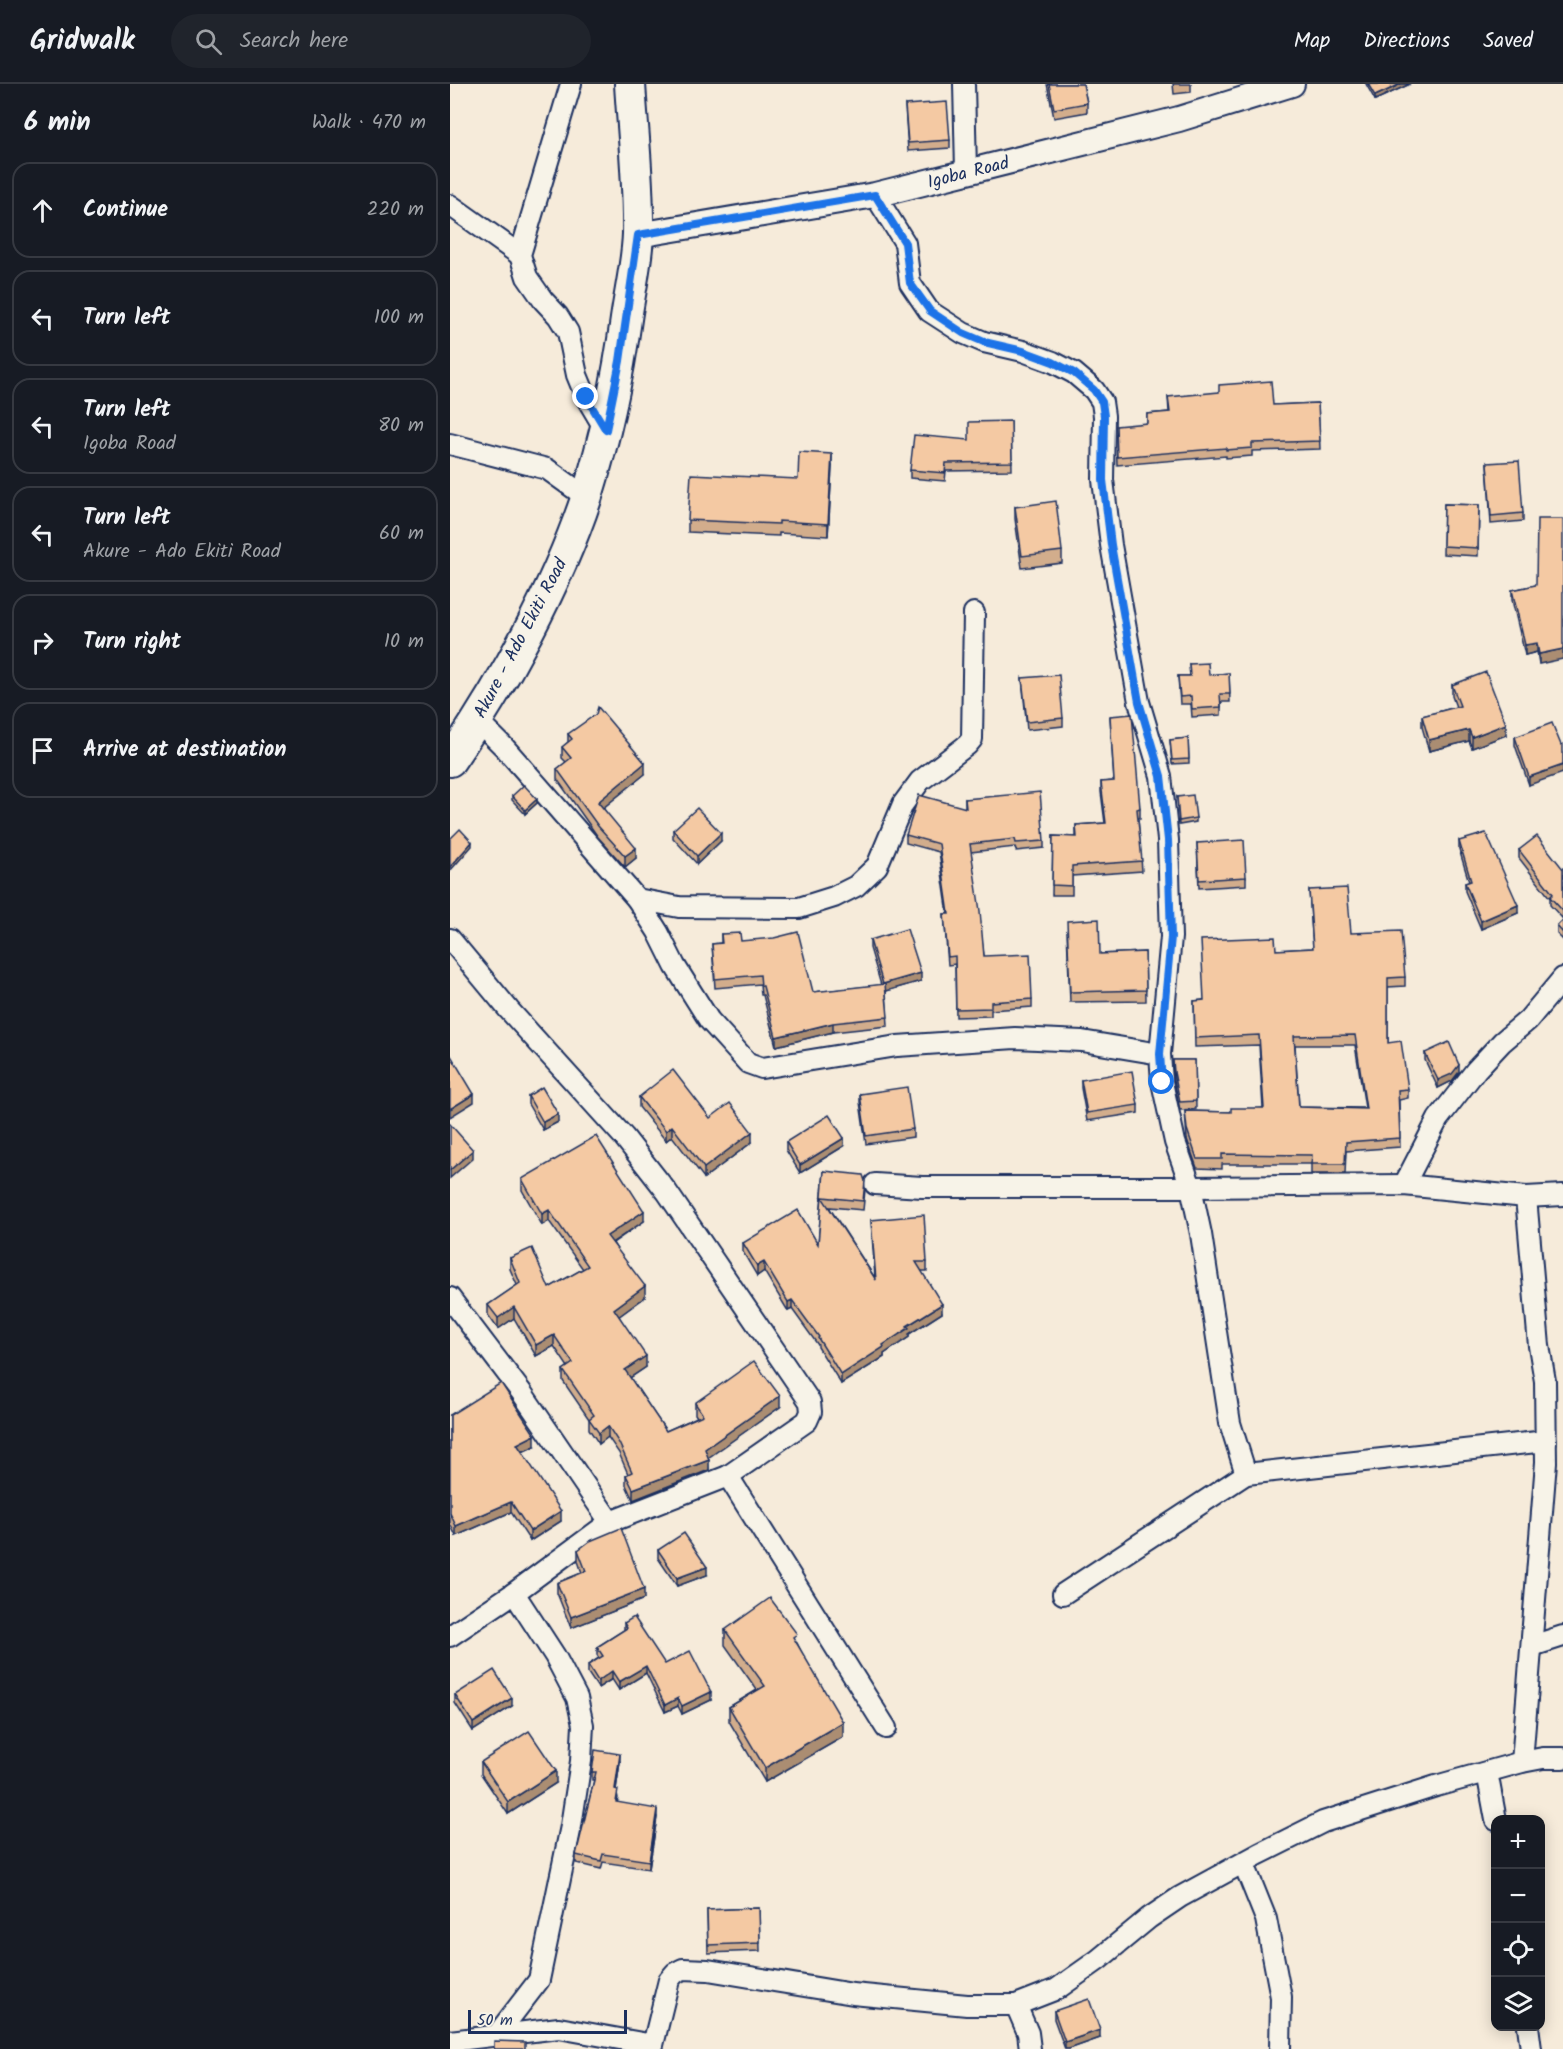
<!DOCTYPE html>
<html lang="en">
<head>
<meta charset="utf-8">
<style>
	body { margin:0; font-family:Kalam,sans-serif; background:#20242c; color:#f1f3f6 }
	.controls { position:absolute; right:18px; bottom:18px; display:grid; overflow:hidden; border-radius:12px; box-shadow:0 3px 15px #0003 }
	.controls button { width:54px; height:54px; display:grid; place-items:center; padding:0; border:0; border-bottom:2px solid #363941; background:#171b24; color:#f1f3f6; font:30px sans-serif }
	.scale { position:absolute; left:18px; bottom:15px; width:159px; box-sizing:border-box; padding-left:6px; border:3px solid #1b2f5e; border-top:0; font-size:16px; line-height:21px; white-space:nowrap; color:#1b2f5e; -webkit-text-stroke:4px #f7f3e8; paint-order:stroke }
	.stop { position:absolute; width:18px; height:18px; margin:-14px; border:4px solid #1a73e8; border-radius:50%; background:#fff }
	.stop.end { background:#1a73e8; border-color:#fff; box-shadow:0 2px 6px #0008 }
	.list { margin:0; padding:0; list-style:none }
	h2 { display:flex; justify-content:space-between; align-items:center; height:78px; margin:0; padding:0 24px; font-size:26px }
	h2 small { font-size:20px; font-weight:400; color:#9ea1a6 }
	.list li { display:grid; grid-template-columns:39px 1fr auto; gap:18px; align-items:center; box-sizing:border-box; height:96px; margin:0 12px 12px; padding:0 12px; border:2px solid #363941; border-radius:18px }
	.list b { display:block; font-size:22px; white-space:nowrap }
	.list p { margin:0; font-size:20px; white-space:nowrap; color:#9ea1a6 }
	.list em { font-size:20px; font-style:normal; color:#9ea1a6 }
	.icon { flex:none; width:33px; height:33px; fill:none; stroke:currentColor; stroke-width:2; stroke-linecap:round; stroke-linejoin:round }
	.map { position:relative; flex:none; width:1113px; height:1965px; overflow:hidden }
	header { display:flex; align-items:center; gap:36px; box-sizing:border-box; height:84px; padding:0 30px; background:#171b24; border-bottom:2px solid #363941 }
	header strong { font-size:28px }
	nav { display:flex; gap:33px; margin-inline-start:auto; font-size:21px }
	.search { width:420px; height:54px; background:#20242c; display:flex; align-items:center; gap:15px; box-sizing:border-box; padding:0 21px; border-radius:33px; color:#9ea1a6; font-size:22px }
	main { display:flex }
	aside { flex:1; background:#171b24 }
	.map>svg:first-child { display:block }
</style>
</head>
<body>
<header>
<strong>Gridwalk</strong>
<div class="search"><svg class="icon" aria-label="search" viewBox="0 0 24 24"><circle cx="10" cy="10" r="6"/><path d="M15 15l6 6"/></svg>Search here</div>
<nav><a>Map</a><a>Directions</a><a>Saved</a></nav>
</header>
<main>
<aside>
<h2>6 min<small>Walk · 470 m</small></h2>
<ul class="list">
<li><svg class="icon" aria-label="ahead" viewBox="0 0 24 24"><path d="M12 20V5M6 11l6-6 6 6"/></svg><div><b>Continue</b></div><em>220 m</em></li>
<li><svg class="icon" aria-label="left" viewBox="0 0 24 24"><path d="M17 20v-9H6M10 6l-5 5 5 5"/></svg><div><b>Turn left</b></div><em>100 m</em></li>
<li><svg class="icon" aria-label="left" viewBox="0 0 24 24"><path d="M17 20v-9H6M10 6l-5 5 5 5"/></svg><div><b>Turn left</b><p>Igoba Road</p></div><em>80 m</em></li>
<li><svg class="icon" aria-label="left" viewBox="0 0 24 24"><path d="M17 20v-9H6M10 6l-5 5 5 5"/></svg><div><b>Turn left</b><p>Akure - Ado Ekiti Road</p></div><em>60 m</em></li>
<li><svg class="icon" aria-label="right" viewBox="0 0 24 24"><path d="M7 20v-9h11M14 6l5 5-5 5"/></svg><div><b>Turn right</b></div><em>10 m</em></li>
<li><svg class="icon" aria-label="arrive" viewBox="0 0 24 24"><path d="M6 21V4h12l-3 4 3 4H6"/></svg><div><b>Arrive at destination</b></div></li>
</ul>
</aside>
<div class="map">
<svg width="1113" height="1965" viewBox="0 0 1113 1965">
	<rect width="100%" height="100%" fill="#f6ebda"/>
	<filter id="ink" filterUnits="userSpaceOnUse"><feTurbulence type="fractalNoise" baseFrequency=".0167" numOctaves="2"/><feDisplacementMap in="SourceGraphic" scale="12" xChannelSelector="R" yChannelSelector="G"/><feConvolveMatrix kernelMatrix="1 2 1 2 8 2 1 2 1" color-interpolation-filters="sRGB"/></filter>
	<g filter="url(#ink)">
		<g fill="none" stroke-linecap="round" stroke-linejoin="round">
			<defs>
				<g id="minor">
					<path d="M121,0L70,171L77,193L93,216L108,232L118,248L127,291L136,313L156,347"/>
					<path d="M514,0L516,87"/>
					<path d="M425,111L455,159L460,199L479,227L513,249L534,258L573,267L603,278L624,289L644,306L652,318L654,332L653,396L661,461L689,618L711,692L718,756L721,853L710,970L712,998L725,1058L741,1103L954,1101L1076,1113L1089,1262L1095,1297L1096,1378L1072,1678"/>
					<path d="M0,121L70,171"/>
					<path d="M0,360L97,385L136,413"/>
					<path d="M28,637L55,664L187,815L208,848L225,882L259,936L298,979L312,984L447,962L565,954L632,957L710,970"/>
					<path d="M187,815L229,823L349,824L384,813L406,802L427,782L453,720L470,697L517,661L522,655L524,529"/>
					<path d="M0,855L59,926L174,1053L217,1108L360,1318L361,1328L357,1337L278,1392L160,1438L64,1509L105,1572L127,1614L133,1641L131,1677L121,1742L89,1896L46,1952"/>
					<path d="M425,1100L472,1103H741L751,1150L780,1339L796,1390L1096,1357"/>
					<path d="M954,1101L988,1035L1026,986L1052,958L1078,936L1113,894"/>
					<path d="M1076,1113L1113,1111"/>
					<path d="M0,1214L72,1309L160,1438"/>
					<path d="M278,1392L436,1644"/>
					<path d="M613,1510L796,1390"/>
					<path d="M0,1552L64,1509"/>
					<path d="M1082,1562L1113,1552"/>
					<path d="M1037,1688L1046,1736"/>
					<path d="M794,1780L816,1835L831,1913L830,1965"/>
					<path d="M566,1921L578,1949L580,1965"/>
					<path d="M1078,1942L1081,1965"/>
					<path d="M0,1957L109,1944L203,1961L219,1896L225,1889L233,1885L258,1886L403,1910L517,1921H566L607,1905L648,1876L699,1834L730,1813L809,1770L873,1738L986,1702L1072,1678L1093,1674H1113"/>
				</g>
				<path id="tertiary" d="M188,151L425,111L729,35L842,0"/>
				<path id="primary" d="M0,677C54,599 107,502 137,412C155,354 168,295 176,235C180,207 187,178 188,150C189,100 183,49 180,0"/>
			</defs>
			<use href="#minor" stroke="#1b2f5e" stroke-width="24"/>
			<use href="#tertiary" stroke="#1b2f5e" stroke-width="28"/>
			<use href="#primary" stroke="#1b2f5e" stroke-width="34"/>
			<use href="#minor" stroke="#f7f3e8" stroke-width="20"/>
			<use href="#tertiary" stroke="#f7f3e8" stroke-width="24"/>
			<use href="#primary" stroke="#f7f3e8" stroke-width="30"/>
		</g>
		<g fill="#d2ad8c" stroke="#1b2f5e" stroke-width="1.5" fill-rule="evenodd">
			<path d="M597,0H633L637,19V28L604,34Z"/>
			<path d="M723,0H741V8L724,10Z"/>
			<path d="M916,0H960L925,16Z"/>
			<path d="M455,21L500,56V64L458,67Z"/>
			<path d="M718,313L823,321L868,319L870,365L802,367V372L776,374V372L667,381L666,350L697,339V330L719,328Z"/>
			<path d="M561,337L562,386L496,387L495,397L460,394V386L519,356Z"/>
			<path d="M1037,379L1073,429V437L1041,440Z"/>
			<path d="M382,382L378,452L329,449V452L238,448V436Z"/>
			<path d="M994,420L1029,421L1028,472L993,470Z"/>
			<path d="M565,423L612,467V479L572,484L565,435Z"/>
			<path d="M1113,435L1089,580L1087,568L1075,571L1062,516V506L1086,501Z"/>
			<path d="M739,580L759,591L779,589L780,618H771V631L742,633L741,620H730L728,592H740Z"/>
			<path d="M572,594L613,634V642L577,646Z"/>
			<path d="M1002,601L1056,651L1022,664L1019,657L979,667L972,643V632L1006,623L1002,612Z"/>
			<path d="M660,632L690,724V734H688L692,787L622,792V811H602L603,752L626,753V741L655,739L651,708V698L664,697Z"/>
			<path d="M118,650L195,690L153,724L186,774L175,783L148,753L107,695V685L116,678L112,674V663L118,658Z"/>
			<path d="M1065,653L1111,661L1079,701L1065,661Z"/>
			<path d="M738,654L739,679L722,680L720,656Z"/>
			<path d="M62,712L87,719L75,730L62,716Z"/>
			<path d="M727,713L746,734V738L729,741Z"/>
			<path d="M515,715L594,757V764L566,767L565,763L521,768L534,872L582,915V923L541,926V932L506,933L505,880L498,881L494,830H498L489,768L456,759V751L515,723Z"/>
			<path d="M223,746L271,757L247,780L223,754Z"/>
			<path d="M1009,757L1068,829L1031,845L1015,807V799L1019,798L1009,765Z"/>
			<path d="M747,759L796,793V801L749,804Z"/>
			<path d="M1069,766L1113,785V835L1100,821V814L1069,774Z"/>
			<path d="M859,806L901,849L955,893V902L938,903V959L958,1005V1014L949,1016L950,1063L896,1067L895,1090H861V1080H772V1085L747,1084L737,1055L735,1027L781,1028L813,1024L809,961L745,963L744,917L753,916L826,866L863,864ZM845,961H905L915,1024L849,1023Z"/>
			<path d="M1113,836V856L1107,850V842Z"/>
			<path d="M617,847L650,870L695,868L696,917L620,918Z"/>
			<path d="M271,850L291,857L363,908L431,901L420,864V856L471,897L436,907L438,942L383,948L326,962L313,911H311L310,900L265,904L262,860L271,859Z"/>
			<path d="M975,969L1009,988L1002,997L988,1004L975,976Z"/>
			<path d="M723,976H745L746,1025L730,1026L724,996Z"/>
			<path d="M631,996L688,1021V1029L637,1037L631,1004Z"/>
			<path d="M410,1010L463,1045V1053L416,1060L410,1018Z"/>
			<path d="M78,1012L108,1038L93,1046L78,1020Z"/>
			<path d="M189,1013L260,1034L302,1058L254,1094L222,1052L216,1057L189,1023Z"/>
			<path d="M336,1058L394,1062L350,1089L336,1066Z"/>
			<path d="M374,1087L415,1106L413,1126L379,1123L425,1194L421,1136L477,1178V1187H471L492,1229L459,1250V1253L434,1270V1273L391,1300L368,1263V1261L342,1225L338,1227L314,1187L307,1192L293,1168V1159L368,1160Z"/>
			<path d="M72,1095L194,1137L163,1159L195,1213L169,1232L196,1283L180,1294L216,1347L247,1333L245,1330V1319L330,1323L258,1373L259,1386L183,1416L176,1401V1391L178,1390L169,1369L158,1353L149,1360L139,1345V1335L113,1297V1286L118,1283L104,1262L86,1272L64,1234L48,1245L38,1231V1221L67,1201L60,1185V1174L99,1204L133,1185L99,1137L92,1141L72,1106Z"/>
			<path d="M0,1331L85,1362L72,1368L111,1437L80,1457L61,1428L6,1452L0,1440Z"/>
			<path d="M128,1466L194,1515L121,1544L107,1509V1499L132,1489L128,1477Z"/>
			<path d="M208,1466L257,1491L227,1502L208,1474Z"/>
			<path d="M174,1539L215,1580L261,1616L232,1630L228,1622L215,1628L196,1589L169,1606L162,1595L148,1604L138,1589V1581L149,1574L147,1571V1563L174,1546Z"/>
			<path d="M275,1546L347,1559L393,1653L315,1698L279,1637V1623L307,1606L275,1561Z"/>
			<path d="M5,1611L62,1622L23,1647L5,1619Z"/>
			<path d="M31,1678L106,1699L58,1730L31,1690Z"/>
			<path d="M170,1678L166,1705L168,1714L167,1718L207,1733L199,1785L153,1778L151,1785L126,1779V1771L144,1696H142V1688Z"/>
			<path d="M309,1824L310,1867L258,1869L257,1826Z"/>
			<path d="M604,1927L650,1954L619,1965H615L604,1935Z"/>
		</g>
		<g fill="#ab8d72" stroke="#1b2f5e" stroke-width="1.5">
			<path d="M951,0H960L925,16V12Z"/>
			<path d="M382,370V382L378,452V440Z"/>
			<path d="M1087,559V568L1075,571V561Z"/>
			<path d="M1113,565V575L1089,580V570Z"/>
			<path d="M1056,640V651L1022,664V653Z"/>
			<path d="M1019,646V657L979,667V656Z"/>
			<path d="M195,679V690L148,728V718Z"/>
			<path d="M1113,681V689L1079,701V693Z"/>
			<path d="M87,715V719L75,730V726Z"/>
			<path d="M271,749V757L247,780V772Z"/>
			<path d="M22,758V762L0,787V783Z"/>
			<path d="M186,764V774L175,783V772Z"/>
			<path d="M1068,821V829L1031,845V837Z"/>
			<path d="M471,889V897L433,908V900Z"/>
			<path d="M383,939V948L326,962V953Z"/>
			<path d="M1009,981V988L1002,997L988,1004V996Z"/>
			<path d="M24,1010V1018L0,1033V1025Z"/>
			<path d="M108,1030V1038L93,1046V1038Z"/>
			<path d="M222,1042V1052L216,1057V1047Z"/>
			<path d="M302,1048V1058L254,1094V1084Z"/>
			<path d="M394,1054V1062L350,1089V1081Z"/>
			<path d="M23,1066V1074L0,1094V1086Z"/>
			<path d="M99,1126V1137L92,1141V1130Z"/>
			<path d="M194,1127V1137L157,1162V1152Z"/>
			<path d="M314,1178V1187L307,1192V1182Z"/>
			<path d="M195,1202V1213L164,1236V1225Z"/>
			<path d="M342,1216V1225L338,1227V1218Z"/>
			<path d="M492,1220V1229L459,1250V1253L434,1270V1273L391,1300V1291L457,1242Z"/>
			<path d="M64,1223V1234L48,1245V1234Z"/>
			<path d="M104,1251V1262L86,1272V1261Z"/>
			<path d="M196,1272V1283L175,1297V1286Z"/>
			<path d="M330,1312V1323L255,1376V1365Z"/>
			<path d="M158,1342V1353L149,1360V1349Z"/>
			<path d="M85,1351V1362L67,1370V1360Z"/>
			<path d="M259,1376V1386L183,1416V1405Z"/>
			<path d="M61,1418V1428L6,1452V1442Z"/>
			<path d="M111,1427V1437L80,1457V1447Z"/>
			<path d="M257,1483V1491L227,1502V1494Z"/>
			<path d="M194,1505V1515L121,1544V1533Z"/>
			<path d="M196,1582V1589L169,1606V1598Z"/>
			<path d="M162,1587V1595L148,1604V1597Z"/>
			<path d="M261,1608V1616L232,1630V1622Z"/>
			<path d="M62,1614V1622L23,1647V1639Z"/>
			<path d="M228,1614V1622L215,1628V1621Z"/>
			<path d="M393,1638V1653L315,1698V1684Z"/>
			<path d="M170,1670V1678L165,1713V1705Z"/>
			<path d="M106,1687V1699L58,1730V1718Z"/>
			<path d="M207,1725V1733L199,1785V1777Z"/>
			<path d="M650,1946V1954L619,1965H615V1958Z"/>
		</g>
		<g fill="#f4c9a3" stroke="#1b2f5e" stroke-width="1.5" fill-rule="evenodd">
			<path d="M599,0H633L637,19L604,25Z"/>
			<path d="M918,0H951L925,12Z"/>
			<path d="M497,18L500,56L458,59L455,21Z"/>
			<path d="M821,297L823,321L868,319L870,357L802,359V364L776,366V364L667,373L666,342L697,339V330L720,328L718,313L769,308V301Z"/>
			<path d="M561,337L562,378L496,379L495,389L460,386L464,351L519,356V338Z"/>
			<path d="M349,368L382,370L378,440L329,437V440L238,436L241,390L348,395Z"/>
			<path d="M1069,377L1073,429L1041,432L1037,379Z"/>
			<path d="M606,417L612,467L572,472L565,423Z"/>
			<path d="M994,420L1029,421L1028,464L993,462Z"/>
			<path d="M1087,435H1113V565L1089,570L1087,559L1075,561L1062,506L1086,501Z"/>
			<path d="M758,579L759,591L779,589L780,610H770L771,623L742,625L741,612L730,613L728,592H740L739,580Z"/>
			<path d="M1036,588L1056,640L1022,653L1019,646L979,656L972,632L1010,622L1002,601Z"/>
			<path d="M609,591L613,634L577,638L572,594Z"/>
			<path d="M148,623L195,679L148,718L186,764L175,772L148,742L107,685L121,674L112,663L122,655L118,650L146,630Z"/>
			<path d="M682,630L690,724L687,725L692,777L622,782V802L602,801L603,752L627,753L626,741L656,739L651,698L664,697L660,632Z"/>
			<path d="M1102,639L1111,661L1113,660V681L1079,693L1065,653Z"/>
			<path d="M738,654L739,675L722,676L720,656Z"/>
			<path d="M74,701L87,715L75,726L62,712Z"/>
			<path d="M590,708L594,757L566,759L565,755L520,760L530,827L534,872L580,870L582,915L541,918V924L506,925L505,872L498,873L494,830H499L489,760L456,751L469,711L516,724L515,715Z"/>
			<path d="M743,711L746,734L729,737L727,713Z"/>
			<path d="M247,724L271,749L247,772L223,746Z"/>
			<path d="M10,745L22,758L0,783V755Z"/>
			<path d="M1036,749L1068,821L1031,837L1015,799L1021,797L1009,757Z"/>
			<path d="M1087,752L1113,785V827L1100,813L1103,810L1069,766Z"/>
			<path d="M794,756L796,793L749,796L747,759Z"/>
			<path d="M897,804L901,849L951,847L955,893L938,894V959L951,957L958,1005L948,1006L950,1054L896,1058L895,1080H861L862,1071L772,1070V1075H747L737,1045L735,1027L781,1028V1024H814L809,951L745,954L744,917L754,916L751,856L825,853L826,866L863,864L859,806ZM905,951L916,1025L849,1023L844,952Z"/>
			<path d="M649,835L650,870L695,868L696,906L620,908L617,837Z"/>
			<path d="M1113,836V849L1107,842Z"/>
			<path d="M457,845L471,889L433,900L420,856Z"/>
			<path d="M348,848L363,908L435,900L438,933L383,939L326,953L313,902H311L310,891L265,895L262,860L272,859L271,850L290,849L291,857L324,854Z"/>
			<path d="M999,958L1009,981L1002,990L988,996L975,969Z"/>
			<path d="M0,970L24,1010L0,1025Z"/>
			<path d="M723,976H745L746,1017L730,1018L724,988Z"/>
			<path d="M223,986L260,1034L280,1019L302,1048L254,1084L222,1042L216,1047L189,1013Z"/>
			<path d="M682,987L688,1021L637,1029L631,996Z"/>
			<path d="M92,1003L108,1030L93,1038L78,1012Z"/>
			<path d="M457,1003L463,1045L416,1052L410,1010Z"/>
			<path d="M379,1031L394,1054L350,1081L336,1058Z"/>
			<path d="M0,1040L23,1066L0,1086Z"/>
			<path d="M146,1052L194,1127L157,1152L195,1202L164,1225L196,1272L175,1286L216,1347L253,1331L245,1319L304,1277L330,1312L255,1365L259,1376L183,1405L176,1391L182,1388L169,1359L158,1342L149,1349L139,1335L144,1331L113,1286L123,1279L104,1251L86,1261L64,1223L48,1234L38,1221L70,1199L60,1174L82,1164L99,1204L138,1182L99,1126L92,1130L72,1095Z"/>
			<path d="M374,1087L413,1091L415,1097L413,1117L372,1113L426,1196L421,1136L474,1131L477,1178H466L492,1220L457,1242L459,1244L433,1261L434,1263L391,1291L368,1254L369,1253L342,1216L338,1218L314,1178L307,1182L293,1159L348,1126L368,1160Z"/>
			<path d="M51,1299L85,1351L67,1360L111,1427L80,1447L61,1418L6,1442L0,1429V1331Z"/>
			<path d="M171,1444L194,1505L121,1533L107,1499L136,1487L128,1466L140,1457Z"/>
			<path d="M234,1449L257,1483L227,1494L208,1466Z"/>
			<path d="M320,1514L347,1550L343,1553L393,1638L315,1684L279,1623L315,1602L275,1546Z"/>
			<path d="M184,1533L215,1580L240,1567L261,1608L232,1622L228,1614L215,1621L196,1582L169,1598L162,1587L148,1597L138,1581L153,1572L147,1563L177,1544L174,1539Z"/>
			<path d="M44,1586L62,1614L23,1639L5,1611Z"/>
			<path d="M79,1647L106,1687L58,1718L31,1678Z"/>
			<path d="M145,1666L170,1670L165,1705L168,1706L166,1718L207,1725L199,1777L153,1770L151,1777L126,1771L146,1688H142Z"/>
			<path d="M309,1824L310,1859L258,1861L257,1826Z"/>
			<path d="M639,1915L650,1946L615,1958L604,1927Z"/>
			<path d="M44,1957L75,1958V1965H44Z"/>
		</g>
	</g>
	<g fill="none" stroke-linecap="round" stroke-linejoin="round" filter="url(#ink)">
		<path stroke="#1a73e8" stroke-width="8" d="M136,313L156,346L170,277L188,151L425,111L455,159L460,199L480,227L513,249L534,258L573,267L603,278L624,289L644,306L652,318L654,332L653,396L661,461L689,618L711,692L718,756L721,853L710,970L712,998"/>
	</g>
	<g text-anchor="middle" stroke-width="4.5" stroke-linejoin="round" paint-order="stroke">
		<g font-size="18" fill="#1b2f5e" stroke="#f7f3e8">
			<text transform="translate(518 88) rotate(-14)" y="6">Igoba Road</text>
			<text transform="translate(70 554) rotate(-62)" y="6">Akure - Ado Ekiti Road</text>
		</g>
	</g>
</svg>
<div class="controls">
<button>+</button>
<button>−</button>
<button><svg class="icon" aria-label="locate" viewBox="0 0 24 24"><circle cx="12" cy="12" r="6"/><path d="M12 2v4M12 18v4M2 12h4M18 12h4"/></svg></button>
<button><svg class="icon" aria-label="layers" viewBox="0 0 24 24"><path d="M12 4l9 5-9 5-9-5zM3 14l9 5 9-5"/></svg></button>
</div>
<div class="scale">50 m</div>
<div class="stop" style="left:712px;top:998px"></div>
<div class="stop end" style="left:136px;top:313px"></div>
</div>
</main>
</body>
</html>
